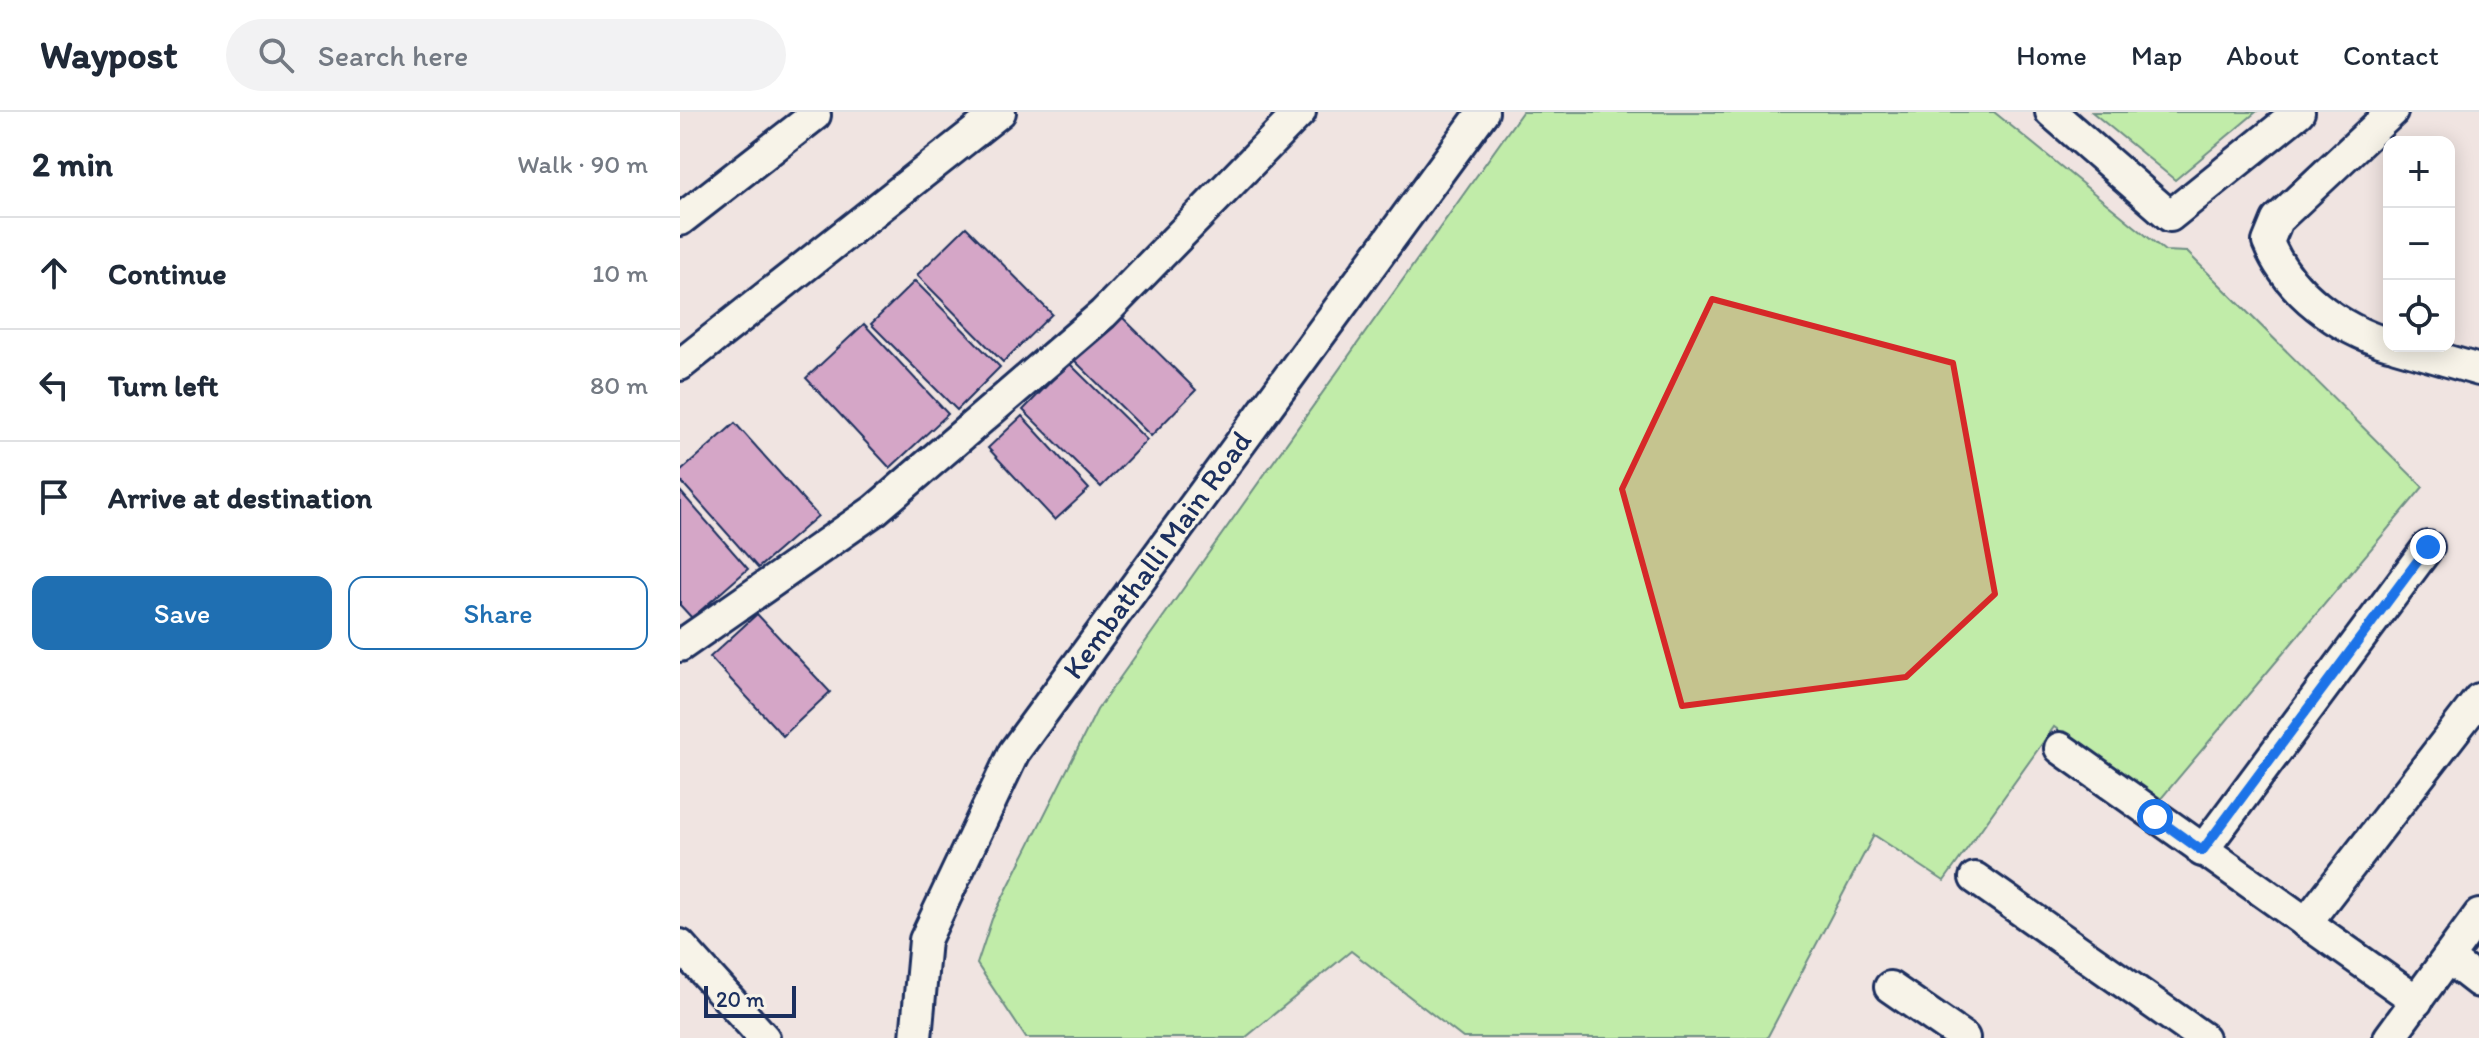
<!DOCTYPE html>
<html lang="en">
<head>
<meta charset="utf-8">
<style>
	body { margin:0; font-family:Itim,sans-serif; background:#f2f2f3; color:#1f2937 }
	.controls { position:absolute; right:24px; top:24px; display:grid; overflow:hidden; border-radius:16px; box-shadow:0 4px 20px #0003 }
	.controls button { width:72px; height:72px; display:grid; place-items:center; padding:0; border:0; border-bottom:2px solid #e0e1e3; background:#fff; color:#1f2937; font:40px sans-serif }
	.scale { position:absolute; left:24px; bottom:20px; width:92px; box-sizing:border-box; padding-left:8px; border:4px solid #1b2f5e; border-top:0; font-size:22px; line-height:28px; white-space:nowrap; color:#1b2f5e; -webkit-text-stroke:6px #f7f3e8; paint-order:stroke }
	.stop { position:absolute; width:24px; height:24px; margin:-18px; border:6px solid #1a73e8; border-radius:50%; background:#fff }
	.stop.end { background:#1a73e8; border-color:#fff; box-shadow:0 2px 8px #0008 }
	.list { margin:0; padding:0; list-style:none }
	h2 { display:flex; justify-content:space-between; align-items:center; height:104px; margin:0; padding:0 32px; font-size:34px }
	h2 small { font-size:26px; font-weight:400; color:#747a83 }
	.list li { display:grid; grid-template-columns:52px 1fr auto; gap:24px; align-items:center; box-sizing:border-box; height:112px; padding:0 32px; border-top:2px solid #e0e1e3 }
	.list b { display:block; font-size:30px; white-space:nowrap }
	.list em { font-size:26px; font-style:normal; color:#747a83 }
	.actions { display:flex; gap:16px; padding:24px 32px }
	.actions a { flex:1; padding:18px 0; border:2px solid #1f6fb2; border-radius:16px; text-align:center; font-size:28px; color:#1f6fb2 }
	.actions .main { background:#1f6fb2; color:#fff }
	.icon { flex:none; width:44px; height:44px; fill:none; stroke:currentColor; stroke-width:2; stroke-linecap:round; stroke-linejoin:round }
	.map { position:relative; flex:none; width:1799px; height:926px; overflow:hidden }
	header { display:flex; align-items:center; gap:48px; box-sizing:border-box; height:112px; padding:0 40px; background:#fff; border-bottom:2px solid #e0e1e3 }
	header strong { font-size:38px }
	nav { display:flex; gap:44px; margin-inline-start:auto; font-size:28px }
	.search { width:560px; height:72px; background:#f2f2f3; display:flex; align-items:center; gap:20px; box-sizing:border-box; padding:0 28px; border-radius:44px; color:#747a83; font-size:30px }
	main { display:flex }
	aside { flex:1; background:#fff }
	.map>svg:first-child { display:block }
</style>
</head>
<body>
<header>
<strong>Waypost</strong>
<div class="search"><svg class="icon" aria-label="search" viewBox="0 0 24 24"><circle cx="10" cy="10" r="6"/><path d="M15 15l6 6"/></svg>Search here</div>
<nav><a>Home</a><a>Map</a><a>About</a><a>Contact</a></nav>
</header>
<main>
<aside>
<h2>2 min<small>Walk · 90 m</small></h2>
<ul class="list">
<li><svg class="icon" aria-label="ahead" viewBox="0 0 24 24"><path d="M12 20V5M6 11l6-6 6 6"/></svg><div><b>Continue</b></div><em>10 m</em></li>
<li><svg class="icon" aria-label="left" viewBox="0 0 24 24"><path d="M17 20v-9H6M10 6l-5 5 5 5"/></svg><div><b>Turn left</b></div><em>80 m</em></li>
<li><svg class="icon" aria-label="arrive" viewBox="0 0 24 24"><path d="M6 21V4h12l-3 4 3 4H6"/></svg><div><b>Arrive at destination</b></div></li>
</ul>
<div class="actions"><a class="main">Save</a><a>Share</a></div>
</aside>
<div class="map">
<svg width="1799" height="926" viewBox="0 0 1799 926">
	<rect width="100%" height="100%" fill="#f0e4e1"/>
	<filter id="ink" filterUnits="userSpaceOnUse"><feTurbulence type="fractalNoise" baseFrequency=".0125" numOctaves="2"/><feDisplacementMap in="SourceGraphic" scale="16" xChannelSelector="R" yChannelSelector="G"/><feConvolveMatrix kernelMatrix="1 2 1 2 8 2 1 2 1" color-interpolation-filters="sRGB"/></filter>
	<g filter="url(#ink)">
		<g fill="#c1eca9" stroke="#6e8e84" stroke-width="2">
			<path d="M842,0H1314L1485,139L1507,140L1743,375L1479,689L1374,615L1264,769L1194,723L1087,926H783L671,839L565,926H346L297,852L312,807L417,598Z"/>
			<path d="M1412,0H1576L1495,68Z"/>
		</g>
		<g fill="#d5a6c7" stroke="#1b2f5e" stroke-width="2">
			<path d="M286,115L372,202L323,250L237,163Z"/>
			<path d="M235,169L320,255L277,298L191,212Z"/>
			<path d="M437,200L516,278L471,324L392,246Z"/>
			<path d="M184,212L268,302L210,356L126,266Z"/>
			<path d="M389,251L467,328L421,375L343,298Z"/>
			<path d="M342,304L409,377L375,408L308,336Z"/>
			<path d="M55,311L138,404L78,456L0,368V360Z"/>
			<path d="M0,379L68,457L12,506L0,493Z"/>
			<path d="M77,502L150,580L103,624L30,545Z"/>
		</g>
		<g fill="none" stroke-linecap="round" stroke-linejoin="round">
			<defs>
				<g id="minor">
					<path d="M1371,0L1490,104L1619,0"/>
					<path d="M0,108L135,3"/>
					<path d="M1709,232C1659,217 1608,180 1588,130L1597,108L1712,0"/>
					<path d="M1716,234L1799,258"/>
					<path d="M0,253L320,0"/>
					<path d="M0,534L195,398L423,202L620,0"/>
					<path d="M1380,636L1737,889"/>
					<path d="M1522,739L1748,435"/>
					<path d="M1295,766L1523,926"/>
					<path d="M1626,811L1799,587"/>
					<path d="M0,833L84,926"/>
					<path d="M1768,846L1799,870"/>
					<path d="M1210,875L1284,926"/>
					<path d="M236,926L245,828L334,640L803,0"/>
					<path d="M1709,926L1799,803"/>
				</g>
			</defs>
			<use href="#minor" stroke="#1b2f5e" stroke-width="36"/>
			<use href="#minor" stroke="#f7f3e8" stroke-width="30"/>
		</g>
	</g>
	<g fill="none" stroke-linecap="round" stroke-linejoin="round" filter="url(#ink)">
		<path stroke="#1a73e8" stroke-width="10" d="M1475,705L1522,739L1748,435"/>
	</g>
	<path fill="#d62828" fill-opacity="0.2" stroke="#d62828" stroke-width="6" stroke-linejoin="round" d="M1032,187L1273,251L1315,482L1226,565L1002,594L942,377Z"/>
	<g text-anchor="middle" stroke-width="6" stroke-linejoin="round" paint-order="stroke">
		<g font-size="30" fill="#1b2f5e" stroke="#f7f3e8">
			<text transform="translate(477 443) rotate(-54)" y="10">Kembathalli Main Road</text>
		</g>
	</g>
</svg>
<div class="controls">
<button>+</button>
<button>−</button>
<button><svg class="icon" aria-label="locate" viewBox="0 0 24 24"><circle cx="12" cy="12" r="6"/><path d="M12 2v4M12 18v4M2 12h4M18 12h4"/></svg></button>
</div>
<div class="scale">20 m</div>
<div class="stop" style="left:1475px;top:705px"></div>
<div class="stop end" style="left:1748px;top:435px"></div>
</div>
</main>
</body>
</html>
